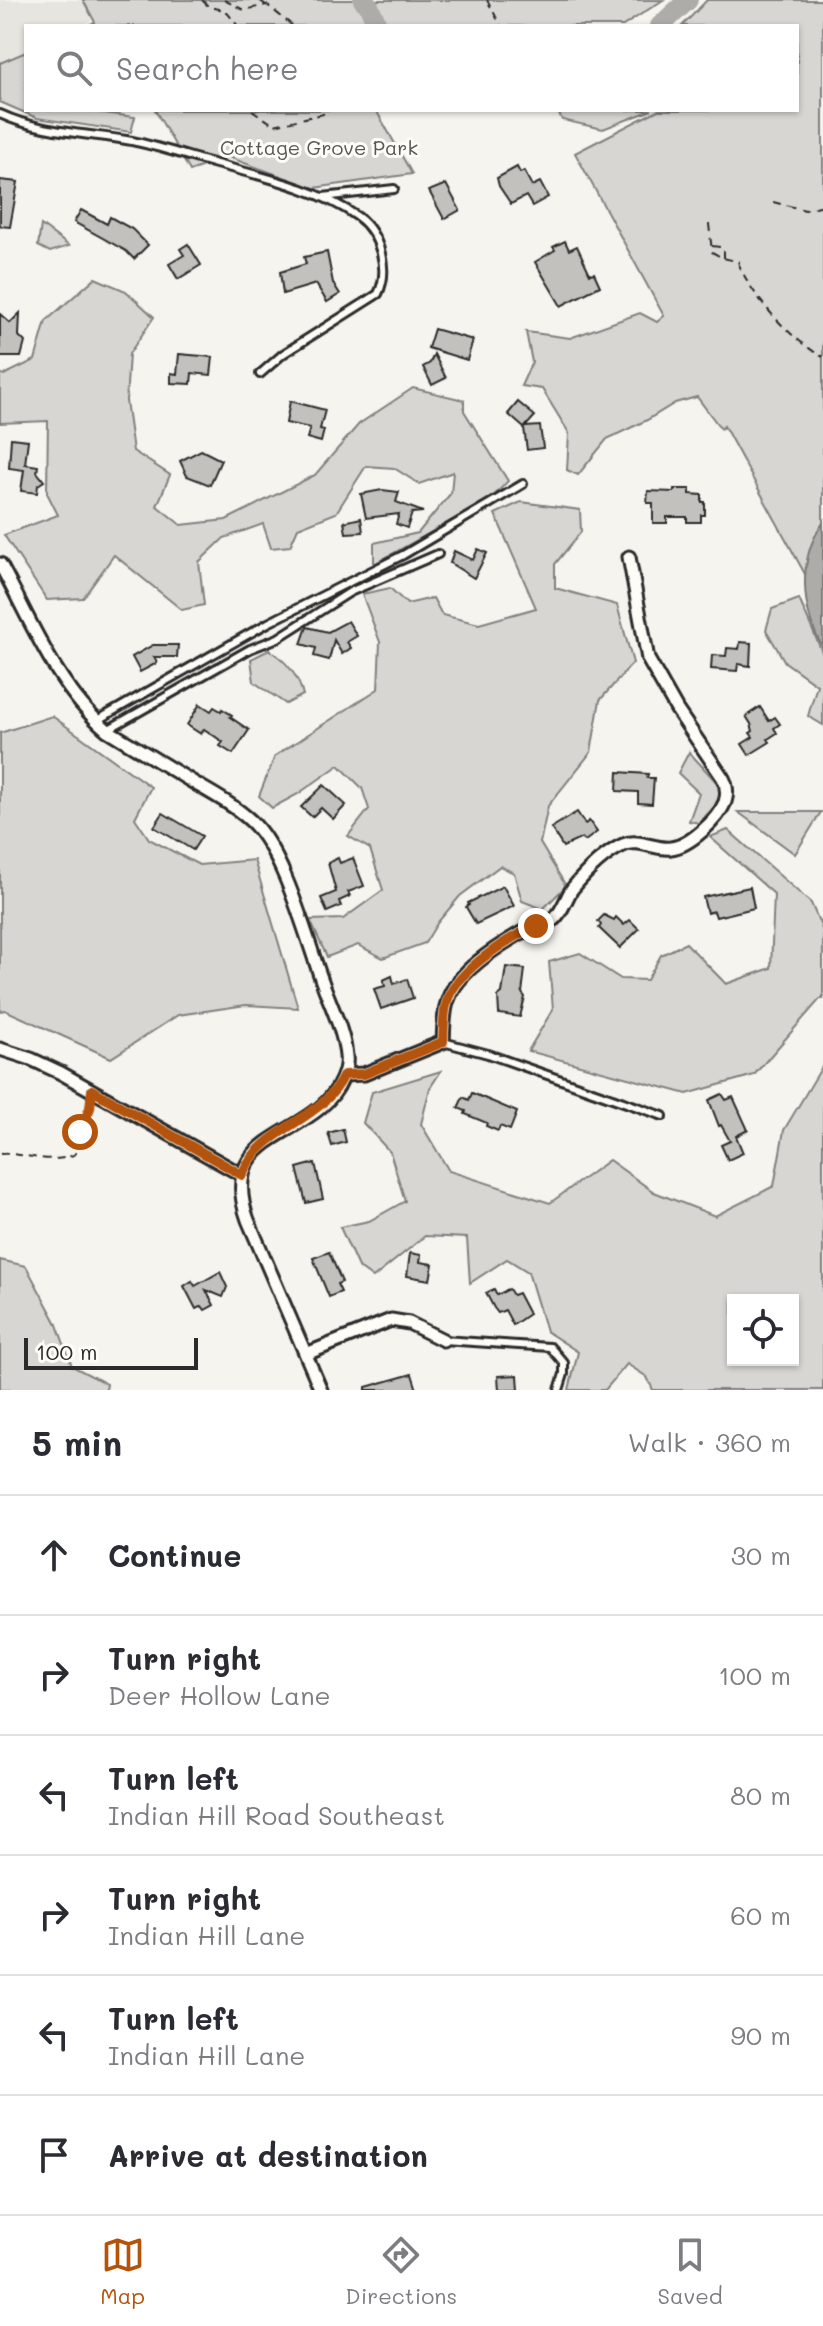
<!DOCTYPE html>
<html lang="en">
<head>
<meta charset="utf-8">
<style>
	body { margin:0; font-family:Mali,sans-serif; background:#f2f2f3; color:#2b2b33 }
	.controls { position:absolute; right:24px; bottom:24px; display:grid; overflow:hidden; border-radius:0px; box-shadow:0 2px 6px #0004 }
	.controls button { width:72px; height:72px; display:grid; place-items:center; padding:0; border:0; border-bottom:2px solid #e1e1e2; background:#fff; color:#2b2b33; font:40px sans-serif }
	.scale { position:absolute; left:24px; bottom:20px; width:174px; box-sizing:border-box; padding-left:8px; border:4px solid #2b2b2b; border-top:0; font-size:22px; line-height:28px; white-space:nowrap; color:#2b2b2b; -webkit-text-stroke:6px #fdfcf7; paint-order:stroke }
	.stop { position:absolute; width:24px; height:24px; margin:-18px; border:6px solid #b45309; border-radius:50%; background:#fff }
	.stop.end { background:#b45309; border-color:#fff; box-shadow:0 2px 8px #0008 }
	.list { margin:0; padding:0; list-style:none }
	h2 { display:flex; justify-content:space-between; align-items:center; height:104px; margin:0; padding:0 32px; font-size:34px }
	h2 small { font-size:26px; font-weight:400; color:#7c7c81 }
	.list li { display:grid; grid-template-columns:52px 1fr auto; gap:24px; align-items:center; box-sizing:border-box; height:120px; padding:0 32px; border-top:2px solid #e1e1e2 }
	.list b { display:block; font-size:30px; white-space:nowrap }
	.list p { margin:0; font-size:26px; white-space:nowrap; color:#7c7c81 }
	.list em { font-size:26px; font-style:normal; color:#7c7c81 }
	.icon { flex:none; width:44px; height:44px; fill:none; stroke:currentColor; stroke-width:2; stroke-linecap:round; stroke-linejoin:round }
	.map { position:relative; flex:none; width:823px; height:1390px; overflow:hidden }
	.search { position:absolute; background:#fff; box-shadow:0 2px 6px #0004; left:24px; right:24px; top:24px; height:88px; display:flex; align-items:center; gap:20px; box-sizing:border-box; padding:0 28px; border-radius:0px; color:#7c7c81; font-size:30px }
	.sheet { height:824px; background:#fff }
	nav { display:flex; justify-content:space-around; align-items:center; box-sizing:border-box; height:112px; border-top:2px solid #e1e1e2; background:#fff; font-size:22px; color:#7c7c81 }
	nav a { display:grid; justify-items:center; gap:4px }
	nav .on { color:#b45309 }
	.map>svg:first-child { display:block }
</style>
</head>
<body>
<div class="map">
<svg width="823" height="1390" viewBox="0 0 823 1390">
	<rect width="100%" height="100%" fill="#f5f4ef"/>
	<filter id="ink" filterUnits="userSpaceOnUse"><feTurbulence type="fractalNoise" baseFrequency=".0125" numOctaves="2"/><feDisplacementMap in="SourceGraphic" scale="16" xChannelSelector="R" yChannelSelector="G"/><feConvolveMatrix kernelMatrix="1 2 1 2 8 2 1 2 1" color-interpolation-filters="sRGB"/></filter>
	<g filter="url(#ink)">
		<path fill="#e6e5e0" d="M0,0H93L101,15L81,26H26V57L0,72Z"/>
		<g fill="#d7d6d2" stroke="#81807e" stroke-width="2" fill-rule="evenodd">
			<path d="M83,0H663L623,26H87L95,22Z"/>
			<path d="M707,0H820L823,4V607L724,426L721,429L697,397L675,403L647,420L607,439L578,475L567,470L569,433L542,389L521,386L532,362L526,332L570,338L640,313L657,322L664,316L575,153L658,110H797V26H682Z"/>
			<path d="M26,52V110H80L135,117L131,132L37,118L0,102V63Z"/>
			<path d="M155,110H376L412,174L314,188L228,157L190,171Z"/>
			<path d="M557,110H652L603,129L562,120Z"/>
			<path d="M41,225L69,246L50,252L38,246Z"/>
			<path d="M95,278L126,291L154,317L129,354L126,401L133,451L170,475L157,506L181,525L226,520L315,475L359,424L413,388L464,400V411L508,481L492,498L374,564V543L418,533L451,493L453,472L419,484L394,468L366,466L336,513L298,528L290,546L271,548L263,524L224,538L199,562L204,605L182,610L114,555L83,598L47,600L4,535L58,515L47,493L48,421L0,423V373L4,375L35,360L46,321Z"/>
			<path d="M521,502L580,510L581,532L555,564V588L617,605L633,663L600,700L591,752L548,806L540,843L566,886L543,909L522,901L514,873L500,866L460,896L438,922L425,943L383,958L358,945L327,957L310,920L343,919L383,890L370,849L348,836L369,809L362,788L339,765L298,794L272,808L259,796L275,756L378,689L380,642L362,594L390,588L407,604L433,598L442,615L479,624L536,608L495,514Z"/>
			<path d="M799,599L823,654V725L808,716L817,685L785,662L766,630L772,609Z"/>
			<path d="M269,650C287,661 298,675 303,695L286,704L254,682L251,659Z"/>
			<path d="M52,716L151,787L135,818L149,839L199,865L254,860L298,1008L246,1005L178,1015L111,1058L5,1010L0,1011V733Z"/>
			<path d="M689,752L719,785V802L699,823L689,821L699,793L678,773Z"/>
			<path d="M738,812H821L795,854Z"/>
			<path d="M728,830L811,903L823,931V999H820L754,1075L687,1094L528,1051L553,1009L549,962L580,953L621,979L647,980L661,955L686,943L726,984L771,968L774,894L710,837Z"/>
			<path d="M823,1065V1390H653L647,1377L627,1364L605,1390H569L578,1352L546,1331L528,1272L507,1259L470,1283L467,1238L425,1236L373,1278L358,1267L340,1227L369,1221L405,1201L390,1152L363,1123L372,1092L441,1071L430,1088L421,1124L449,1171L550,1203L609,1160L654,1192L715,1216L774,1186L784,1130ZM733,1300H793V1360H733Z"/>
			<path d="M0,1260L26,1266L56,1322L72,1366L107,1384L106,1390H0Z"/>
		</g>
		<path fill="#adaca9" stroke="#797877" stroke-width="2" d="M823,523V648C801,610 797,559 823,523Z"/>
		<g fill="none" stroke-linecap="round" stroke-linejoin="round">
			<g stroke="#adaca9" stroke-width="20">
				<path d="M363,0L368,4L378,26"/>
				<path d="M660,26L688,0"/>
			</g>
		</g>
		<g fill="#c2c1be" stroke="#2b2b2b" stroke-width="2">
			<path d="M517,167L520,173L524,171L532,186L540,182L548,197L532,206L526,196L511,204L499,186L497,178Z"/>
			<path d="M0,180L18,182L10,227L0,226Z"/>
			<path d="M446,184L460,210L444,219L429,191Z"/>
			<path d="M81,210L107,224L110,217L132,229L148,245L134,259L126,251L74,222Z"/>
			<path d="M565,241L569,250L577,246L590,274L594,273L600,286L561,306L535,262L555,250L553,247Z"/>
			<path d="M188,244L201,265L178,279L169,264L184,255L180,249Z"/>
			<path d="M327,252L333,283L340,294L327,302L316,284L283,294L280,272L306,264L304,257Z"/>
			<path d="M20,313L19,336L25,342L21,357H0V314L10,323Z"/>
			<path d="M434,329L473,340L467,360L428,348Z"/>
			<path d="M179,354L213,357L211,375L192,373L191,384L171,383V373L177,374Z"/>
			<path d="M434,354L446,378L432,385L423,367L430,363Z"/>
			<path d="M290,401L325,410L320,429L324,430L321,442L307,438L310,428L286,423Z"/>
			<path d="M518,402L535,416L525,427L540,426L543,448L527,450L524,428L508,414Z"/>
			<path d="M11,438L28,440L25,464L38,466L37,472L44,481L38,485L37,493L21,491L24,470L9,468Z"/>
			<path d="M201,450L221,460L210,485L187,476L180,461Z"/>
			<path d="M674,489H690V494L702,495V502H705V515H701V522H687V517H667V523H653V503H647L648,491L674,492Z"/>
			<path d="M382,490L399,492L396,502L423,512L412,513L407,528L396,524L399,514L366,518L361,494Z"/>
			<path d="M361,518L363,532L346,533L344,522Z"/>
			<path d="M478,549L487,553L474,578L450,563L454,551L473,560Z"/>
			<path d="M348,621L357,636L347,642L351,648L342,654L334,640L329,660L314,656L316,648L301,644L307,627L328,632Z"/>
			<path d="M740,642L751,643L750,666L738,664L737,671L711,669L712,655L726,656L727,648L739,649Z"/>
			<path d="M153,645H178L177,657H154L157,663L140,672L132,657Z"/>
			<path d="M200,704L211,711L214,707L221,711L222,709L232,715L230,717L249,730L233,754L220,746L223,742L204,729L201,734L187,725Z"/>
			<path d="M760,707L769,721L775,717L780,724L774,728L777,733L768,739L770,742L749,755L742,744L753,737L750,733L753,731L751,724L746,716Z"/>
			<path d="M618,772L648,774L647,778H654L652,804L638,803V792L617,791Z"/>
			<path d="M324,785L346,805L333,819L321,808L312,817L301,807Z"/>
			<path d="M577,812L585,824L589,821L597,832L585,841L582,838L563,847L551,828Z"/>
			<path d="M163,813L202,836L193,850L154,827Z"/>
			<path d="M338,858L340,863L353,858L364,886L348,892L350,896L339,901L341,906L327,912L321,898L336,892L328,863Z"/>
			<path d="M503,886L514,906L476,924L466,907L469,905L468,903Z"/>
			<path d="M750,887L754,908L716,917L714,911L707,913L703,897Z"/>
			<path d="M604,915L614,920L616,917L624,925L630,920L639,929L620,948L599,928L601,925L598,921Z"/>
			<path d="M506,967L525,969L522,993L525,997L520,1017L499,1014L498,996L502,993Z"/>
			<path d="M392,976L394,984L407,979L413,998L381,1009L374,989L385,986L383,980Z"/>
			<path d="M472,1093L517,1112L510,1130L500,1126L498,1131L486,1126L487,1123L465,1114L466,1111L458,1108L463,1097L469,1100Z"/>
			<path d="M722,1094L726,1100L733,1097L748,1130L736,1136L743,1153L728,1160L721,1145L730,1141L721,1125L719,1126L709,1100Z"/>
			<path d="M343,1129L346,1142L332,1146L328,1133Z"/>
			<path d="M315,1163L323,1199L306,1203L297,1168Z"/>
			<path d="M329,1252L342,1282L337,1284L341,1292L329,1297L313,1258Z"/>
			<path d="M410,1253L421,1255L420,1262L433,1264L430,1280L407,1276Z"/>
			<path d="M220,1272L227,1287L223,1297L206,1290L214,1305L205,1310L202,1306L196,1309L184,1286L192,1281L195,1286Z"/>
			<path d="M494,1289L497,1295L509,1289L513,1295L518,1293L529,1314L513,1325L505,1310L498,1313L494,1308L486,1293Z"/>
			<path d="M412,1374L417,1390H366V1387Z"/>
			<path d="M518,1375L519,1390H499L498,1376Z"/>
		</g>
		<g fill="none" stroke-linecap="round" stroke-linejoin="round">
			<defs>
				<g id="service">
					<path d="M0,114C41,133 88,133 132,141C157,146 183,155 209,162C258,176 316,187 358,217C380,233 390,270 378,294L283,354L260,374"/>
					<path d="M323,197L394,189"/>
					<path d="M96,721L268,623L403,555L523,484"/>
					<path d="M107,730L250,649L278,638L350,592L438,554"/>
					<path d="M443,1042L488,1054L663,1116"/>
					<path d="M443,1340L550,1347L564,1363V1374L559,1390"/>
				</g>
				<g id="minor">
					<path d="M0,564C31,621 57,688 107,730C137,748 166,766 196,784C215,795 235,806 251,821C284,852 306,937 322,981C330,1004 344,1031 346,1056C347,1063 345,1072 342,1079C316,1141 215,1128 248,1220L321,1390"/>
					<path d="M0,1049L31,1059L61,1073L242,1175"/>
					<path d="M344,1075L364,1074L443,1042C444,1029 443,1012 448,1000C457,972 495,948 519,934C529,928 543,926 553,920C562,913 566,898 572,889C585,873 604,854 623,845C638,838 655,850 671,848C690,846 718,819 725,802C728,793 727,786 723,778L677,710L648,659L629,557"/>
					<path d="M306,1354L391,1320L409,1323L443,1340"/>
				</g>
			</defs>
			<use href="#service" stroke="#2b2b2b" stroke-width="12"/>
			<use href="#minor" stroke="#2b2b2b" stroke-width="17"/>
			<g stroke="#2b2b2b" stroke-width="2" stroke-dasharray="8 6" stroke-linecap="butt">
				<path d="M202,0L209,7L225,10L238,26"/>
				<path d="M224,0L244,10L267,5L293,26"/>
				<path d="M259,0L266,5"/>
				<path d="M487,0L501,26"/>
				<path d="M252,110L274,125L323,114L326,110"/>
				<path d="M773,202L805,210L823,205"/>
				<path d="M709,224L712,252L723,258L740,262"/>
				<path d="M712,246L721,247L724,250V258"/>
				<path d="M738,262C751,296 790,339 823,357"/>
				<path d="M0,1154C23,1152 54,1166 75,1154L91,1103"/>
			</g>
			<use href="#service" stroke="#fdfcf7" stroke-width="6"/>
			<use href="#minor" stroke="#fdfcf7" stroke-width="11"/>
		</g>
	</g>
	<g fill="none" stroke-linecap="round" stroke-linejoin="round" filter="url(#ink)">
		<path stroke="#b45309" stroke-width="10" d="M80,1132L90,1108L92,1090L242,1175C261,1127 322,1122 344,1075L364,1074L443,1042C444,1028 443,1011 448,998C460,969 508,938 536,926"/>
	</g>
	<g text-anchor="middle" stroke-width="6" stroke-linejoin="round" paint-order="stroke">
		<g font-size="20" fill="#565655" stroke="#fdfcf7">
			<text x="319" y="155">Cottage Grove Park</text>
		</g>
	</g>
</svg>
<div class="controls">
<button><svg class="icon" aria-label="locate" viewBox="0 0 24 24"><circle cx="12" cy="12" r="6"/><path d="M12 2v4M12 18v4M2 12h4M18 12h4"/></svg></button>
</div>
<div class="scale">100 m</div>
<div class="stop" style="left:80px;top:1132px"></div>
<div class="stop end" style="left:536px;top:926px"></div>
<div class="search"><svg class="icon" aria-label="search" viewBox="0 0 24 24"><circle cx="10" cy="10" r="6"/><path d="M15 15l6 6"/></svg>Search here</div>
</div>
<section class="sheet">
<h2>5 min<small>Walk · 360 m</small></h2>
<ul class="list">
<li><svg class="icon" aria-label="ahead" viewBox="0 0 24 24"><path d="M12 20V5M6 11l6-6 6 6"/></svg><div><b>Continue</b></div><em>30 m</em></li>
<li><svg class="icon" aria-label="right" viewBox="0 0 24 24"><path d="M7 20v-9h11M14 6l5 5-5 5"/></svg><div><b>Turn right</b><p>Deer Hollow Lane</p></div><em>100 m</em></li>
<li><svg class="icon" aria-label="left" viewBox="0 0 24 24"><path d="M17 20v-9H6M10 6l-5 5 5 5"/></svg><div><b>Turn left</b><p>Indian Hill Road Southeast</p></div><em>80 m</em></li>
<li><svg class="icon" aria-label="right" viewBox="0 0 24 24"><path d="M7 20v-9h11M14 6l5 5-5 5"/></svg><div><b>Turn right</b><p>Indian Hill Lane</p></div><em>60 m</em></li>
<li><svg class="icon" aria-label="left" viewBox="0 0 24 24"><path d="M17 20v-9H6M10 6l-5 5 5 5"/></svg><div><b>Turn left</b><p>Indian Hill Lane</p></div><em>90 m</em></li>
<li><svg class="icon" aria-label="arrive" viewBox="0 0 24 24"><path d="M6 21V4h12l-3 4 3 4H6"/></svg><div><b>Arrive at destination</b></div></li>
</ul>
</section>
<nav>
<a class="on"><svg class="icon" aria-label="map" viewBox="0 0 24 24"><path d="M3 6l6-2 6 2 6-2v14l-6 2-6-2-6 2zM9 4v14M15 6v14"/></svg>Map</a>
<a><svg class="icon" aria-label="directions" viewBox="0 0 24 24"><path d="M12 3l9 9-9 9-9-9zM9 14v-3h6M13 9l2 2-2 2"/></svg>Directions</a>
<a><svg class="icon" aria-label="saved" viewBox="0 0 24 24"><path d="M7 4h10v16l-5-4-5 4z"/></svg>Saved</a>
</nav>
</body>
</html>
